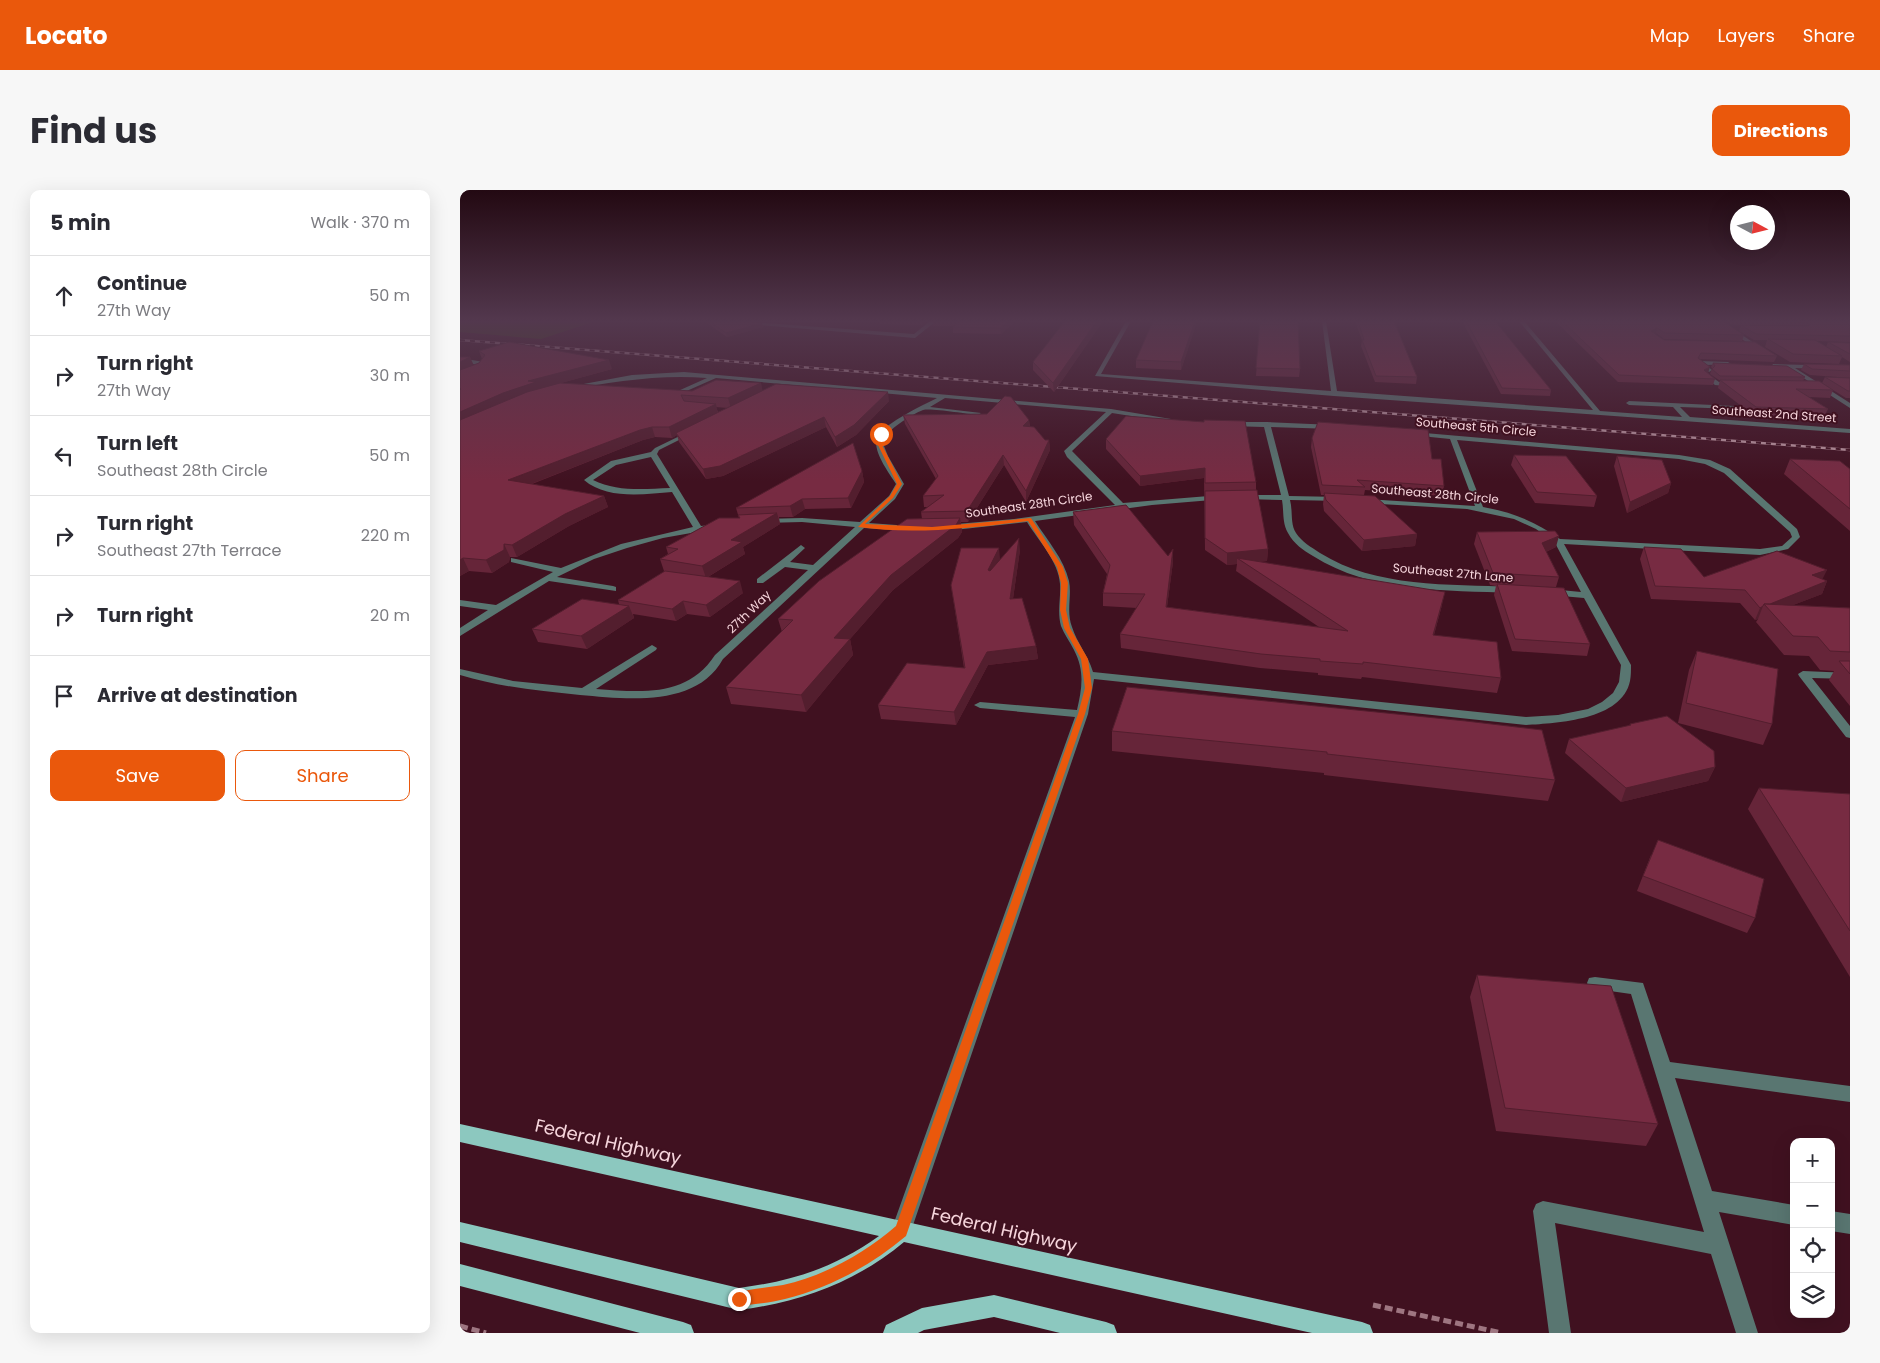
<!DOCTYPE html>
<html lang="en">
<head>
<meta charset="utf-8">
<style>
	body { margin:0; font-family:Poppins,sans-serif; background:#f7f7f7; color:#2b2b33 }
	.controls { position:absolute; right:15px; bottom:15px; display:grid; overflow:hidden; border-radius:10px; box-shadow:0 5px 20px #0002 }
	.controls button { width:45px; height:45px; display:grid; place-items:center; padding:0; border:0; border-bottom:1px solid #e1e1e2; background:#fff; color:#2b2b33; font:25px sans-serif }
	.compass { position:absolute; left:1270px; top:15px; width:45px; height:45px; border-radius:50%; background:#fff; box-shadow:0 5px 20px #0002; rotate:97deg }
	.stop { position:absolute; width:15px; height:15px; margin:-11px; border:4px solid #ea580c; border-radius:50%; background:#fff }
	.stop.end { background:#ea580c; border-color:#fff; box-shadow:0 1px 5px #0008 }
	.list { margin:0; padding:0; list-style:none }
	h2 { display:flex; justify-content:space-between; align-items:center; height:65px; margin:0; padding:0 20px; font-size:21px }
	h2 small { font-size:16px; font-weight:400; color:#7c7c81 }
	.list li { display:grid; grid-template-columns:32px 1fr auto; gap:15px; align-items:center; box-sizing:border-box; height:80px; padding:0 20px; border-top:1px solid #e1e1e2 }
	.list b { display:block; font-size:19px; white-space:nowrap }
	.list p { margin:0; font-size:16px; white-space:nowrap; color:#7c7c81 }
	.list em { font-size:16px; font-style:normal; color:#7c7c81 }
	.actions { display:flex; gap:10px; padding:15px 20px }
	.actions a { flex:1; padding:11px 0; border:1px solid #ea580c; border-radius:10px; text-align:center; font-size:18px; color:#ea580c }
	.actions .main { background:#ea580c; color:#fff }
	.icon { flex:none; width:28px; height:28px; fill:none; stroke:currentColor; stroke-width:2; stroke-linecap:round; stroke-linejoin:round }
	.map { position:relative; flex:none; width:1390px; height:1143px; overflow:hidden; border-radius:10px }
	header { display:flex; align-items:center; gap:30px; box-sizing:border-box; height:70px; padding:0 25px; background:#ea580c; color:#fff }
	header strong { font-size:24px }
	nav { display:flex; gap:28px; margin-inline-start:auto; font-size:18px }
	.intro { display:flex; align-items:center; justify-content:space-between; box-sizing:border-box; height:120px; padding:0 30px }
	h1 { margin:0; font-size:35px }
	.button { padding:12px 22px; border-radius:10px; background:#ea580c; color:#fff; font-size:18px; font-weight:700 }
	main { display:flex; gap:30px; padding:0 30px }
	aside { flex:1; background:#fff; border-radius:10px; box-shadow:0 5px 20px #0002 }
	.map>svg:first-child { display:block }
</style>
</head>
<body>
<header>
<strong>Locato</strong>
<nav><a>Map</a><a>Layers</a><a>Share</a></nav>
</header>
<div class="intro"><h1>Find us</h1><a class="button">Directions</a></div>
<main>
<aside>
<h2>5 min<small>Walk · 370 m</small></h2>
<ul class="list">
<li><svg class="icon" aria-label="ahead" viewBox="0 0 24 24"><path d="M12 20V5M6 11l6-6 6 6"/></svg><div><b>Continue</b><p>27th Way</p></div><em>50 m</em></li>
<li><svg class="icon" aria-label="right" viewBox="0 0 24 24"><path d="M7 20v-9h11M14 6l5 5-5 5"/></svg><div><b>Turn right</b><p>27th Way</p></div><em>30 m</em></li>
<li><svg class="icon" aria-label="left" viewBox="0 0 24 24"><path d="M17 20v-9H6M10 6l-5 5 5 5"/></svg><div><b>Turn left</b><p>Southeast 28th Circle</p></div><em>50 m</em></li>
<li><svg class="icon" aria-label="right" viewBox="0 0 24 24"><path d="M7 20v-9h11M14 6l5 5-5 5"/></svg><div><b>Turn right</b><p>Southeast 27th Terrace</p></div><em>220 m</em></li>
<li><svg class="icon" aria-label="right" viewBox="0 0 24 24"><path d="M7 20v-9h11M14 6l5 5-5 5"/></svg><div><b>Turn right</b></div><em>20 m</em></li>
<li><svg class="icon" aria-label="arrive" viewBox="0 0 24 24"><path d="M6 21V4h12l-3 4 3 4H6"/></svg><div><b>Arrive at destination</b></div></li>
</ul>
<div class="actions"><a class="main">Save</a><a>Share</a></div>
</aside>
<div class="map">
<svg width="1390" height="1143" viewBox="0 0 1390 1143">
	<rect width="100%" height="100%" fill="#401120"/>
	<path fill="#36470d" d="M0,131H136L81,149L0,142Z"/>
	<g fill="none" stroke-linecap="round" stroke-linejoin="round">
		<g stroke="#9e7681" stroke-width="5" stroke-dasharray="8 4" stroke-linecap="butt">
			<path d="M913,1115L1042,1143"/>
			<path d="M0,1136L26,1143"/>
		</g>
		<g fill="#597671" fill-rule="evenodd">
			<path d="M249,131H277L454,144L470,131H476L455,148Z"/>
			<path d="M666,131H671L641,184L871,201L862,131H866L877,201L1133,220L1059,131H1064L1140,221L1222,227L1213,217L1169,215L1166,213L1169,211L1274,216L1276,219L1220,217L1230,227L1390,239V243L874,206L635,186Z"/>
			<path d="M1255,131H1261L1306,161L1301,162Z"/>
			<path d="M0,168L24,172L27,174L21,180L0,189V185L20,175L0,172Z"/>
			<path d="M1240,171L1268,172L1271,174L1246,175L1252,180L1249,182L1238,174Z"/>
			<path d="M1313,174L1390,176V180L1335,178L1390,213V218L1328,178L1311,177Z"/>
			<path d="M224,182L651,219L711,229L712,230L709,232L652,223L612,261L663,313L761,305H764V309L692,315L575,331C587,350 604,369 609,391C612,406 606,421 612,437C617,453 628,465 633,482L1066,527L1098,525L1128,519L1142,512L1153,503L1159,492L1161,475L1124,408L1090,405L1085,402L1090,399L1121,402L1095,353L1076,339L1054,329L1007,319L903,313L902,311L906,309L1015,316L990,249L951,245L950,244L953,242L1219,265L1250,270L1270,279L1337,339L1340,347L1328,359L1300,365L1104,354L1171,475C1171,480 1171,486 1170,491C1162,530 1098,533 1066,535L634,489L628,524L451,1041L448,1048L441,1051L434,1048L431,1041L615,527L520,518L514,515L520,512L617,520C622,498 625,481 614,460C610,452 604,444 601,436C597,421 601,408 600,394C599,372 578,350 567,332L485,341L481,338L485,335L554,329L655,315L607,267L604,261L646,222L485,208L470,217L521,223L518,225C506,224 472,218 463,220C452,224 426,241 422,251L428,266L444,294L435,309L409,333L450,336L453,337V341L404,338L263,469C236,518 167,509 120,505C79,501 40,497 0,485V479L53,491L122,498L192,455L197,458L196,460L136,499C181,502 227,508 255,465L348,380L325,377L303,393H297V389L341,355L345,358L330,372L353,375L395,337L342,332L303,333L299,331L300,329L342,328L400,332L429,306L436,294C429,283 416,266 416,252C416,236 464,215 477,208L256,188L213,207H209V205L247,188C199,184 153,192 105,200L102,198L172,185ZM997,250L1219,269L1245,274L1264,283L1330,342L1332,347L1322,356L1300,359L1100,349C1076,332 1052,322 1023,317Z"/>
			<path d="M1245,185H1249L1259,192L1279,195L1276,197L1255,195L1245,187Z"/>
			<path d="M807,232L874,235L877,237L874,239L811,237L829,306L881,307L885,309L881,311L830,310C833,321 830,334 836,343C842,352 851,357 860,363C916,398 989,394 1053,397L1058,400L1053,403C986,400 911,403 853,366C843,360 834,354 828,343C822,333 824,321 822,310L783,309L779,307L783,305H821L804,237L769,236L766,234L769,232Z"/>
			<path d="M230,241L235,242L199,260L197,264L241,336L259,334V338L203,348L167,358L134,369L97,387L153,396L156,397V401L89,391L0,446V438L28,420L0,416V410L36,415L93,382L51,372V368L101,378L161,354L233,337L212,302C185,304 147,310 124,290L151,271L191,262L195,258ZM191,267L210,298C184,299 157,302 133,290L156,275Z"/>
			<path d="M1343,481L1390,483V489L1352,488L1390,536V548L1386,547L1339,486L1338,484Z"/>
			<path d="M1135,787L1183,793L1210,872L1390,896V912L1215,888L1252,1001L1334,1015V1035L1259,1022L1298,1143H1276L1251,1064L1095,1033L1111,1143H1089L1073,1021L1076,1014L1083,1011L1244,1042L1171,804L1129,798L1127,793L1129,788Z"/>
			<path d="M1371,1021L1390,1024V1044L1371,1041Z"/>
		</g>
		<g fill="#8cc8bf" fill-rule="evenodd">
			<path d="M0,934L902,1132L910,1135L913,1143H852L444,1052C396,1092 341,1112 279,1120L0,1052V1032L279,1098C333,1091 374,1078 419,1046L0,952Z"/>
			<path d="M0,1074L223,1132L231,1135L234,1143H180L0,1096Z"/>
			<path d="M534,1105L646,1132L654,1135L657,1143H600L534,1127L464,1140L458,1143H423L426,1135L462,1118Z"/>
		</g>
		<defs>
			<path id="rail" d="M0,150L1390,260"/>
		</defs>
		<use href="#rail" stroke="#bc96a0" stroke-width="2.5"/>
		<use href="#rail" stroke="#401120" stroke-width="2" stroke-dasharray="5" stroke-linecap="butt"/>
	</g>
	<g fill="#662539" fill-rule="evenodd">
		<path d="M244,131H287L303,137L267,147Z"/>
		<path d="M419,131H466L462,135L420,134Z"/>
		<path d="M473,131H555L541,144L493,143V136H473Z"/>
		<path d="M605,131H643L594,202L573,180V172Z"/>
		<path d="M693,131H737L721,180L676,178V170Z"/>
		<path d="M800,131L840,179L839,187L796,186Z"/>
		<path d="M895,131H934L957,187L956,194L915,192L901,156L902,150Z"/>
		<path d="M1002,131H1035L1091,200L1090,206L1041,204Z"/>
		<path d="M1095,131H1263L1284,145L1282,151L1204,149L1196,143L1195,144L1204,150L1317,166L1314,172L1239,169L1248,183L1255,189L1253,195L1158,192Z"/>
		<path d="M1265,131H1390V152L1356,151L1366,157L1368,152L1390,153V172L1382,167L1379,174L1330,172L1305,157L1307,150H1294L1279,141L1281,135L1297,136L1269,134Z"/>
		<path d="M19,161L152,179L79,199L232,201H303L429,211L396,245L377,257L366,237L263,286L246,289L219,252L217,245L212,248L195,247L183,250L72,294L144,306L148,317L109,336L57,367H50L49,372L32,383L9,381L0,386L10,167L13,175L19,173L22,169ZM256,217L268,218L258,222Z"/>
		<path d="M1253,173L1345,187L1343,191L1362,193L1365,187L1390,188V208H1386L1373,200L1370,208L1349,207L1368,219L1364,227L1293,225L1258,198L1260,190H1259L1250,184L1252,178L1251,177Z"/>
		<path d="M1344,174L1390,175V188L1350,185L1341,180Z"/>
		<path d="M443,225L569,230L570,237L585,250H589L590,260L566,312L544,275L508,332H501L502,342L498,348L433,400L390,449L393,465L346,522L271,514L266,497L322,442L318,429L462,329L461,322L468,317H464L463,306L476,289L445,234Z"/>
		<path d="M852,248L972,269L984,296L982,306L905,300L904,305L957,344L955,356L902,361L864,321L863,314L864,305H861L851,257Z"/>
		<path d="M646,249L796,292V300L808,359L807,371L798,372L982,415L974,445L1041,488L1037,503L902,487L901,489L858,485V483L800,478L661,458L660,444L677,418L643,416V403L647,384L614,335L613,322L713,372L707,417L859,437L776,381L777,374L767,375L745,360L744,288L680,296L646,259Z"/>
		<path d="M1054,265L1137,306L1134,317L1075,313L1051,275Z"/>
		<path d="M1157,266L1211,293L1208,303L1167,323L1154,276Z"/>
		<path d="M1330,269L1390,279V341L1324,284Z"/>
		<path d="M402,281L404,292L391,318L345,319L333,327H319L320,334L283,357L285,364L248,387L283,403L250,427L227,424L216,431L173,424L174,428L127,459L78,452L72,439L159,414L158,410L205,381H204L200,369L208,364L206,357L279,328L276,318Z"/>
		<path d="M1017,342L1096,357L1086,362L1099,387L1096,397L1130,454L1127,466L1052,461L1034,405L1036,396L1030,395L1014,354Z"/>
		<path d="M1184,357L1244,387L1362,389L1367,391L1362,404L1333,415L1390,418V516L1369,490L1374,481L1360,480L1349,466L1324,465L1296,432L1298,429L1295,430L1280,413L1191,409L1180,369Z"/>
		<path d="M560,360L553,409L576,456L578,469L528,475L496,535L421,529L418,515L504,478L491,395L540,369L539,371Z"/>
		<path d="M1237,461L1312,534L1303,555L1218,533L1229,480Z"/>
		<path d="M667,497L1095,590L1088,611L864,585V583L652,561V541Z"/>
		<path d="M1170,534L1255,577L1248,591L1161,612L1105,563L1109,549L1169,536Z"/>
		<path d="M1299,598L1390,604V787L1288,619Z"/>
		<path d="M1191,665L1295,728L1287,743L1177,701Z"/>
		<path d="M1017,785L1198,934L1186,956L1036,941L1010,807Z"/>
	</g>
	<g fill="#531e2e">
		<path d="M461,131H466L462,135Z"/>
		<path d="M548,131H555L541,144L540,138Z"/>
		<path d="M637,131H643L594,202L593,193Z"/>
		<path d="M735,131H737L721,180V172Z"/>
		<path d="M302,133L303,137L267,147L266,143Z"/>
		<path d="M1197,138L1196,143L1189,146L1191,141Z"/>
		<path d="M10,167L14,176L0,183V172Z"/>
		<path d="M149,170L152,179L79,199L0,234V222L68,191Z"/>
		<path d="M1250,177L1248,183L1244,180Z"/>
		<path d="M301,193L303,202L271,218L268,208Z"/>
		<path d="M428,202L429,211L396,245L377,257L375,247Z"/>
		<path d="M256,214L258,224L216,243L217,245L212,248L209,237Z"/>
		<path d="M364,227L366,237L263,286L246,289L243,279Z"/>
		<path d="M569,230L570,239L563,236Z"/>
		<path d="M192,237L195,247L183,250L53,301L48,290L180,240Z"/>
		<path d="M589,250L590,260L566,312V301Z"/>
		<path d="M543,265L544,275L508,332L507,321Z"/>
		<path d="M745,278L744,288L680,296V286Z"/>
		<path d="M402,281L404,292L391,318L388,308Z"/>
		<path d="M1211,293L1208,303L1167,323L1170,312Z"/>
		<path d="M144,306L148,317L109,336L57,367L52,355L105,324Z"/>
		<path d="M342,309L345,319L333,327L330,316Z"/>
		<path d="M317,323L320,334L283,357L285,364L246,388L242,376L271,350Z"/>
		<path d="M500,328L502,342L498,348L433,400L390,449L393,465L346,522L341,505L374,448L431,385Z"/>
		<path d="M957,344L955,356L902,361L904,350Z"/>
		<path d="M1099,346L1096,357L1079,365L1082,353Z"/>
		<path d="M559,348L560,360L551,422L550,409Z"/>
		<path d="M44,354L50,367L49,372L32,383L26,370Z"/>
		<path d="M539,358L540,369L530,392L528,380Z"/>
		<path d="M713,359V372L705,431L706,417Z"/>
		<path d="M808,359L807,371L784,373L777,368V374L767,375V363Z"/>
		<path d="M3,368L9,381L0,386V370Z"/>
		<path d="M1367,380L1361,392L1352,385Z"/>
		<path d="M280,391L283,403L250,427L246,415Z"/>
		<path d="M1367,391L1362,404L1313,423L1306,415Z"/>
		<path d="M985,402L982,415L970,459L973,445Z"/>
		<path d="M223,411L227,424L216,431L212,419Z"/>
		<path d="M169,416L174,428L127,459L121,446Z"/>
		<path d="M1303,416L1298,429L1295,430L1300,418Z"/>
		<path d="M576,456L578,469L528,475L496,535L494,522L527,462Z"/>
		<path d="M1255,577L1248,591L1161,612L1166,598Z"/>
	</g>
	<g fill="#772b42" stroke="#531e2e">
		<path d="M249,131H287L302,133L266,143Z"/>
		<path d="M500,131H548L540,138L493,137Z"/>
		<path d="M605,131H637L593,193L573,172Z"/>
		<path d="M693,131H735L721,172L676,170Z"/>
		<path d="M800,131H838L840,179L796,178Z"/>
		<path d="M898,131H934L957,187L916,186L902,150H904Z"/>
		<path d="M1006,131H1035L1091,200L1042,198Z"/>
		<path d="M1102,131H1263L1284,145L1205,143L1197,138L1191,141L1204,150L1295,152L1317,166L1241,163L1238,168L1250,177L1244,180L1255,189L1159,185Z"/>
		<path d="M1326,131H1390V146L1296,144L1281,135L1348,136L1350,134L1348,133Z"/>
		<path d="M1308,149L1355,150L1382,166L1333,164Z"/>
		<path d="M49,152L149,170L68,191L76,192L43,203L0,222V199H1H0V180L19,173L25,165L19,161Z"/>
		<path d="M1368,152L1390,153V164Z"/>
		<path d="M0,167H10L0,172Z"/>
		<path d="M1253,173L1327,176L1345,187L1260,186L1252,179L1255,176Z"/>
		<path d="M1344,174L1390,175V181L1352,179Z"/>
		<path d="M1365,187L1390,188V201H1388Z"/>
		<path d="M256,190L301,193L268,208L221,205L224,211L256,214L209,237H192L180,240L48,290L144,306L105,324L52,355L44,354V360L26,370L3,368L0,370V230L67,202L100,193L232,201Z"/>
		<path d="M1260,190L1359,191L1373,200L1336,199L1368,219L1296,217Z"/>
		<path d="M316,194L428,202L394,235L375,247L364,227L260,276L243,279L216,243Z"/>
		<path d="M545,206L551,207L569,230L563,236L574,237L585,250H589L566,301L543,265L507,321L461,322L484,305L463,306L478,286L443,225L527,224Z"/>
		<path d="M666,226L744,232V230L785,231L796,292L745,293V278L680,286L646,249Z"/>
		<path d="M858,232L968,240L972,269H981L984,296L897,290L905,297L862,295L852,248Z"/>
		<path d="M393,253L402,281L388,308L342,309L330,316L276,318Z"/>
		<path d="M1054,265L1106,266L1137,306L1077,302Z"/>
		<path d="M1157,266L1202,270L1211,293L1170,312Z"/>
		<path d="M1330,269L1380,271L1390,279V319Z"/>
		<path d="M797,300L808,359L767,363L745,348V301Z"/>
		<path d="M864,303L915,306L957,344L904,350L866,310Z"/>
		<path d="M666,315L708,366L713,359L706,417L888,441L777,368L985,402L973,445L1037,452L1041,488L903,472V474L860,471V469L801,464L660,444L685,404L643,403L650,375L613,322Z"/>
		<path d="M317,323L271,350L282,352L242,376L200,369L218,359L206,357L259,328H280L278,325Z"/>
		<path d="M500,328L496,335L431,385L374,448L390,449L341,505L266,497L333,430L318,429L359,391L447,329Z"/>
		<path d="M1095,341L1099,346L1082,353L1099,387L1033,383L1017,342Z"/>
		<path d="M559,348L550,409L562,408L576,456L527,462L494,522L418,515L447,473L505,478L491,395L501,358H539L528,380L530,381Z"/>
		<path d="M1184,357L1221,359L1244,387L1317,361L1367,380L1352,385L1367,391L1310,414H1304L1303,416L1300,418L1285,400L1195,396Z"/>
		<path d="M205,381L280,391L246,415L223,411L212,419L158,410Z"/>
		<path d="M1037,394L1104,398L1130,454L1055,449Z"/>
		<path d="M122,409L169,416L121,446L72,439Z"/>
		<path d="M1304,414L1390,418V462L1370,461L1358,447L1333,446Z"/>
		<path d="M1237,461L1318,479L1312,534L1226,513Z"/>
		<path d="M1379,471H1390V484Z"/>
		<path d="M667,497L1006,531L1082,540L1095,590L867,564V562L652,541Z"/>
		<path d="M1207,526L1254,561L1255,577L1166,598L1109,549L1171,535L1170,534Z"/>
		<path d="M1299,598L1390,604V741Z"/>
		<path d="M1198,650L1304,689L1295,728L1183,686Z"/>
		<path d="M1017,785L1151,796L1198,934L1045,918Z"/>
	</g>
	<linearGradient id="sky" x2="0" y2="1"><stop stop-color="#230912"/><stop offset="0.45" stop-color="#53384e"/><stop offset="1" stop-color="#53384e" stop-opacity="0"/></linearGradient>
	<rect width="1390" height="291" fill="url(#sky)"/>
	<path fill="#ea580c" d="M420,243L423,244L421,253L442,294L433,308L405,334L472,337L571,328L603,377L608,393L606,420L610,438L628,469L632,498L625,524L446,1046C412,1075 369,1098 325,1109C310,1113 294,1114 279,1116L274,1114L272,1109L274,1104C289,1098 307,1098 323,1095C364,1086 405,1063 436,1036L618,524L625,498L621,469L604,438L600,420L601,393L597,377L568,331C512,338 454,345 398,337L430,306L437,294L417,253Z"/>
	<g text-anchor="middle" stroke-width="4" stroke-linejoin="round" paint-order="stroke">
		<g font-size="12" fill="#f7d6dd" stroke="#401120">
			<text transform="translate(1314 224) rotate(4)" y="4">Southeast 2nd Street</text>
			<text transform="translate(1016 237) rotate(5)" y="4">Southeast 5th Circle</text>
			<text transform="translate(975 304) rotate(5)" y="4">Southeast 28th Circle</text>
			<text transform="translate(569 315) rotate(-8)" y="4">Southeast 28th Circle</text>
			<text transform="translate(993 383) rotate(5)" y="4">Southeast 27th Lane</text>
			<text transform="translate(289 422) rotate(-44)" y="4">27th Way</text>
		</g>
		<g font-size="18" fill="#f7d6dd" stroke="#401120">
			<text transform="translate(148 952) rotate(13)" y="6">Federal Highway</text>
			<text transform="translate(544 1040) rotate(13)" y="6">Federal Highway</text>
		</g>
	</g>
</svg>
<div class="controls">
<button>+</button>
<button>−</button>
<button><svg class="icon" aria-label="locate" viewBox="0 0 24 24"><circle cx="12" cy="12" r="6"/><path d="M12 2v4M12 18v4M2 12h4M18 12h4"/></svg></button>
<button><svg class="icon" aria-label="layers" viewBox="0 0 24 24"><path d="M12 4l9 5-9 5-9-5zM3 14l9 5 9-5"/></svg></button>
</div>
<svg class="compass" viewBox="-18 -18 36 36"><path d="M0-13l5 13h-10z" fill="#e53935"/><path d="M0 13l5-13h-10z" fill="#7c7c81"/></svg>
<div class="stop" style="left:421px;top:244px"></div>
<div class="stop end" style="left:279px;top:1109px"></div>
</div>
</main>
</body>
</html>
